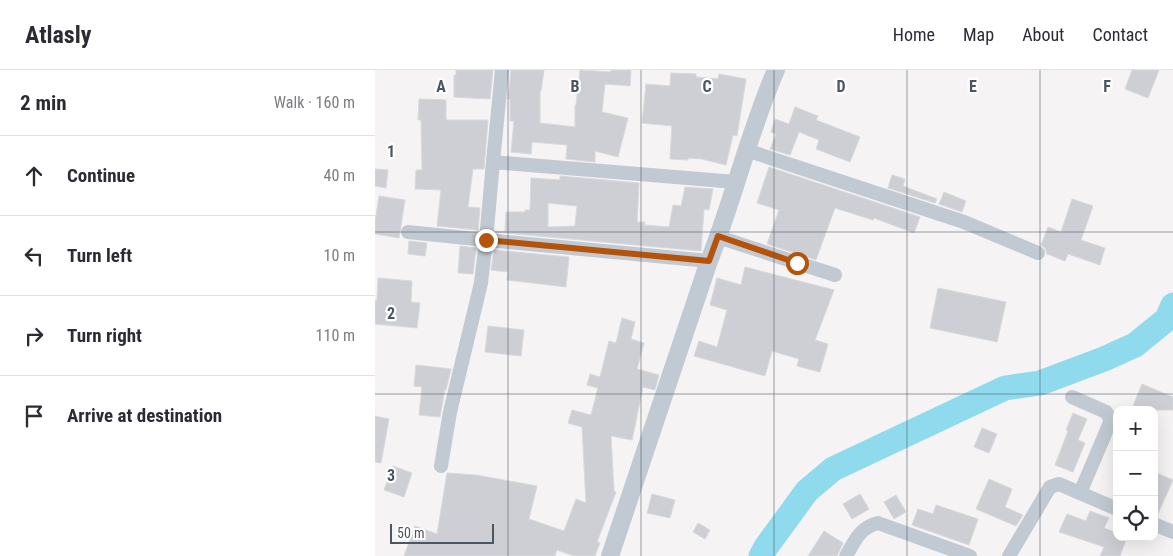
<!DOCTYPE html>
<html lang="en">
<head>
<meta charset="utf-8">
<style>
	body { margin:0; font-family:"Roboto Condensed",sans-serif; background:#f7f7f7; color:#2b2b33 }
	.controls { position:absolute; right:15px; bottom:15px; display:grid; overflow:hidden; border-radius:10px; box-shadow:0 5px 20px #0002 }
	.controls button { width:45px; height:45px; display:grid; place-items:center; padding:0; border:0; border-bottom:1px solid #e1e1e2; background:#fff; color:#2b2b33; font:25px sans-serif }
	.scale { position:absolute; left:15px; bottom:12px; width:104px; box-sizing:border-box; padding-left:5px; border:2px solid #4a5661; border-top:0; font-size:14px; line-height:18px; white-space:nowrap; color:#4a5661; -webkit-text-stroke:4px #fff; paint-order:stroke }
	.stop { position:absolute; width:15px; height:15px; margin:-11px; border:4px solid #b45309; border-radius:50%; background:#fff }
	.stop.end { background:#b45309; border-color:#fff; box-shadow:0 1px 5px #0008 }
	.list { margin:0; padding:0; list-style:none }
	h2 { display:flex; justify-content:space-between; align-items:center; height:65px; margin:0; padding:0 20px; font-size:21px }
	h2 small { font-size:16px; font-weight:400; color:#7c7c81 }
	.list li { display:grid; grid-template-columns:32px 1fr auto; gap:15px; align-items:center; box-sizing:border-box; height:80px; padding:0 20px; border-top:1px solid #e1e1e2 }
	.list b { display:block; font-size:19px; white-space:nowrap }
	.list em { font-size:16px; font-style:normal; color:#7c7c81 }
	.icon { flex:none; width:28px; height:28px; fill:none; stroke:currentColor; stroke-width:2; stroke-linecap:round; stroke-linejoin:round }
	.map { position:relative; flex:none; width:798px; height:486px; overflow:hidden }
	header { display:flex; align-items:center; gap:30px; box-sizing:border-box; height:70px; padding:0 25px; background:#fff; border-bottom:1px solid #e1e1e2 }
	header strong { font-size:24px }
	nav { display:flex; gap:28px; margin-inline-start:auto; font-size:18px }
	main { display:flex }
	aside { flex:1; background:#fff }
	.map>svg:first-child { display:block }
</style>
</head>
<body>
<header>
<strong>Atlasly</strong>
<nav><a>Home</a><a>Map</a><a>About</a><a>Contact</a></nav>
</header>
<main>
<aside>
<h2>2 min<small>Walk · 160 m</small></h2>
<ul class="list">
<li><svg class="icon" aria-label="ahead" viewBox="0 0 24 24"><path d="M12 20V5M6 11l6-6 6 6"/></svg><div><b>Continue</b></div><em>40 m</em></li>
<li><svg class="icon" aria-label="left" viewBox="0 0 24 24"><path d="M17 20v-9H6M10 6l-5 5 5 5"/></svg><div><b>Turn left</b></div><em>10 m</em></li>
<li><svg class="icon" aria-label="right" viewBox="0 0 24 24"><path d="M7 20v-9h11M14 6l5 5-5 5"/></svg><div><b>Turn right</b></div><em>110 m</em></li>
<li><svg class="icon" aria-label="arrive" viewBox="0 0 24 24"><path d="M6 21V4h12l-3 4 3 4H6"/></svg><div><b>Arrive at destination</b></div></li>
</ul>
</aside>
<div class="map">
<svg width="798" height="486" viewBox="0 0 798 486">
	<rect width="100%" height="100%" fill="#f5f3f3"/>
	<g fill="none" stroke-linecap="round" stroke-linejoin="round">
		<path stroke="#90daee" stroke-width="25" d="M386,486L391,477L432,421L458,399L630,318L665,313L729,289L760,275L792,249L798,235"/>
	</g>
	<g fill="#cdcfd5" stroke="#d7d9de" fill-rule="evenodd">
		<path d="M81,0H118L115,29L79,27V5H81Z"/>
		<path d="M136,0H169L166,21H165V53L200,57V35H201L205,0L236,2V0H256L255,16L230,14L227,42L253,48L243,87L220,81V92L191,89L192,75L157,72L156,84L136,82L139,51H135V29H133Z"/>
		<path d="M757,0H784L773,28L750,19Z"/>
		<path d="M296,3L321,4V7L343,9L344,4L371,9L362,66L358,65L351,95L327,89L313,88V90L295,89L297,56L267,53L271,14L295,16Z"/>
		<path d="M44,29L71,30V50H113L109,99H98L93,137L105,138L103,160L62,156L66,120L40,119L41,100H47L46,50H43Z"/>
		<path d="M420,37L443,46L441,50L485,67L475,92L441,79L444,70L424,62L415,85L395,79L401,64L396,62L400,49L414,54Z"/>
		<path d="M394,97L545,147L539,163L499,148L498,150L460,138L441,190L392,174L404,140L382,133Z"/>
		<path d="M0,99L13,100L11,118L0,116Z"/>
		<path d="M517,105L530,109L528,116L562,129L560,133L513,118Z"/>
		<path d="M185,106L264,113L262,152H270L269,155L294,157L298,135L306,136L310,117L338,119L334,140L329,139L326,181L120,162L130,161L131,142H150V140H155L156,108L185,110ZM173,133L202,136L200,156L173,157Z"/>
		<path d="M569,122L591,131L587,142L564,134Z"/>
		<path d="M4,126L30,130L24,168L0,164V152Z"/>
		<path d="M697,129L718,136L706,170L730,178L725,195L693,184L690,191L672,184L670,178L666,175L673,157L686,162Z"/>
		<path d="M34,171L52,173L50,186L33,184Z"/>
		<path d="M85,176L101,178L98,204L83,203Z"/>
		<path d="M119,180L194,187L191,217L132,210L133,202L116,200Z"/>
		<path d="M370,197L459,220L440,270L453,274L445,302L422,296L424,289L397,281L390,306L319,286L324,271L342,277L352,240L335,235L342,208L366,215Z"/>
		<path d="M3,208L37,211L36,232L45,233L42,258L0,254V230H2Z"/>
		<path d="M563,218L631,232L622,272L555,258Z"/>
		<path d="M247,248L260,252L256,269L269,273L262,299L284,305L280,320L268,317L257,370L236,366L239,421L241,422L222,472L225,473L220,486H199L182,480L180,486H29L40,456L62,464L72,403L101,405L162,416L154,449L189,461L201,429L211,433L207,357L193,353L197,340L216,345L223,318L212,315L215,304L225,307L234,271L241,273Z"/>
		<path d="M113,256L149,260L146,286L110,282Z"/>
		<path d="M41,295L76,299L71,320L70,319L65,347L44,345L47,317L39,316Z"/>
		<path d="M767,314L798,327V340H768L758,336Z"/>
		<path d="M698,343L712,349L703,370L710,373L698,402L680,395L693,361L691,360Z"/>
		<path d="M0,346L14,349L6,393L0,392Z"/>
		<path d="M607,358L622,364L614,383L599,377Z"/>
		<path d="M18,396L37,403L29,427L9,420Z"/>
		<path d="M779,402L798,410L782,446L779,445Z"/>
		<path d="M614,409L637,419L630,437L648,445L641,456L601,439Z"/>
		<path d="M277,424L300,430L295,448L272,443Z"/>
		<path d="M485,424L494,439L477,449L468,434Z"/>
		<path d="M521,425L531,442L519,449L509,432Z"/>
		<path d="M561,435L603,449L594,475L537,455L543,439L558,444Z"/>
		<path d="M715,441L734,448L729,458L742,463V467H752L745,486H725L729,477L684,462L692,444L711,451Z"/>
		<path d="M323,453L335,460L330,469L318,462Z"/>
		<path d="M449,461L468,473L462,486H433Z"/>
	</g>
	<g fill="none" stroke-linecap="round" stroke-linejoin="round">
		<g stroke="#c1cad2" stroke-width="14">
			<path d="M371,80L589,152L663,183"/>
			<path d="M118,92L127,0"/>
			<path d="M33,162L111,170L106,213L75,342L66,396"/>
			<path d="M343,167L460,205"/>
			<path d="M334,191L111,170L118,92L361,112"/>
			<path d="M697,327L731,342L736,350L705,423"/>
			<path d="M779,454L798,462"/>
			<path d="M471,486C480,471 484,458 503,453L595,486"/>
			<path d="M634,486L675,417L684,414L742,439"/>
		</g>
		<path stroke="#c1cad2" stroke-width="18" d="M235,486L334,191C359,128 374,62 401,0"/>
	</g>
	<g fill="none" stroke-linecap="round" stroke-linejoin="round">
		<path stroke="#b45309" stroke-width="6" d="M111,170L334,191L343,166L422,193"/>
	</g>
	<path fill="none" stroke="#4a5661" stroke-width="1" stroke-opacity="0.55" d="M133,0V486M266,0V486M399,0V486M532,0V486M665,0V486M0,162H798M0,324H798"/>
	<g font-size="16" text-anchor="middle" font-weight="bold" fill="#4a5661" stroke="#fff" stroke-width="4.5" stroke-linejoin="round" paint-order="stroke">
		<text x="66" y="22">A</text>
		<text x="200" y="22">B</text>
		<text x="332" y="22">C</text>
		<text x="466" y="22">D</text>
		<text x="598" y="22">E</text>
		<text x="732" y="22">F</text>
		<text x="16" y="87">1</text>
		<text x="16" y="249">2</text>
		<text x="16" y="411">3</text>
	</g>
</svg>
<div class="controls">
<button>+</button>
<button>−</button>
<button><svg class="icon" aria-label="locate" viewBox="0 0 24 24"><circle cx="12" cy="12" r="6"/><path d="M12 2v4M12 18v4M2 12h4M18 12h4"/></svg></button>
</div>
<div class="scale">50 m</div>
<div class="stop" style="left:422px;top:193px"></div>
<div class="stop end" style="left:111px;top:170px"></div>
</div>
</main>
</body>
</html>
